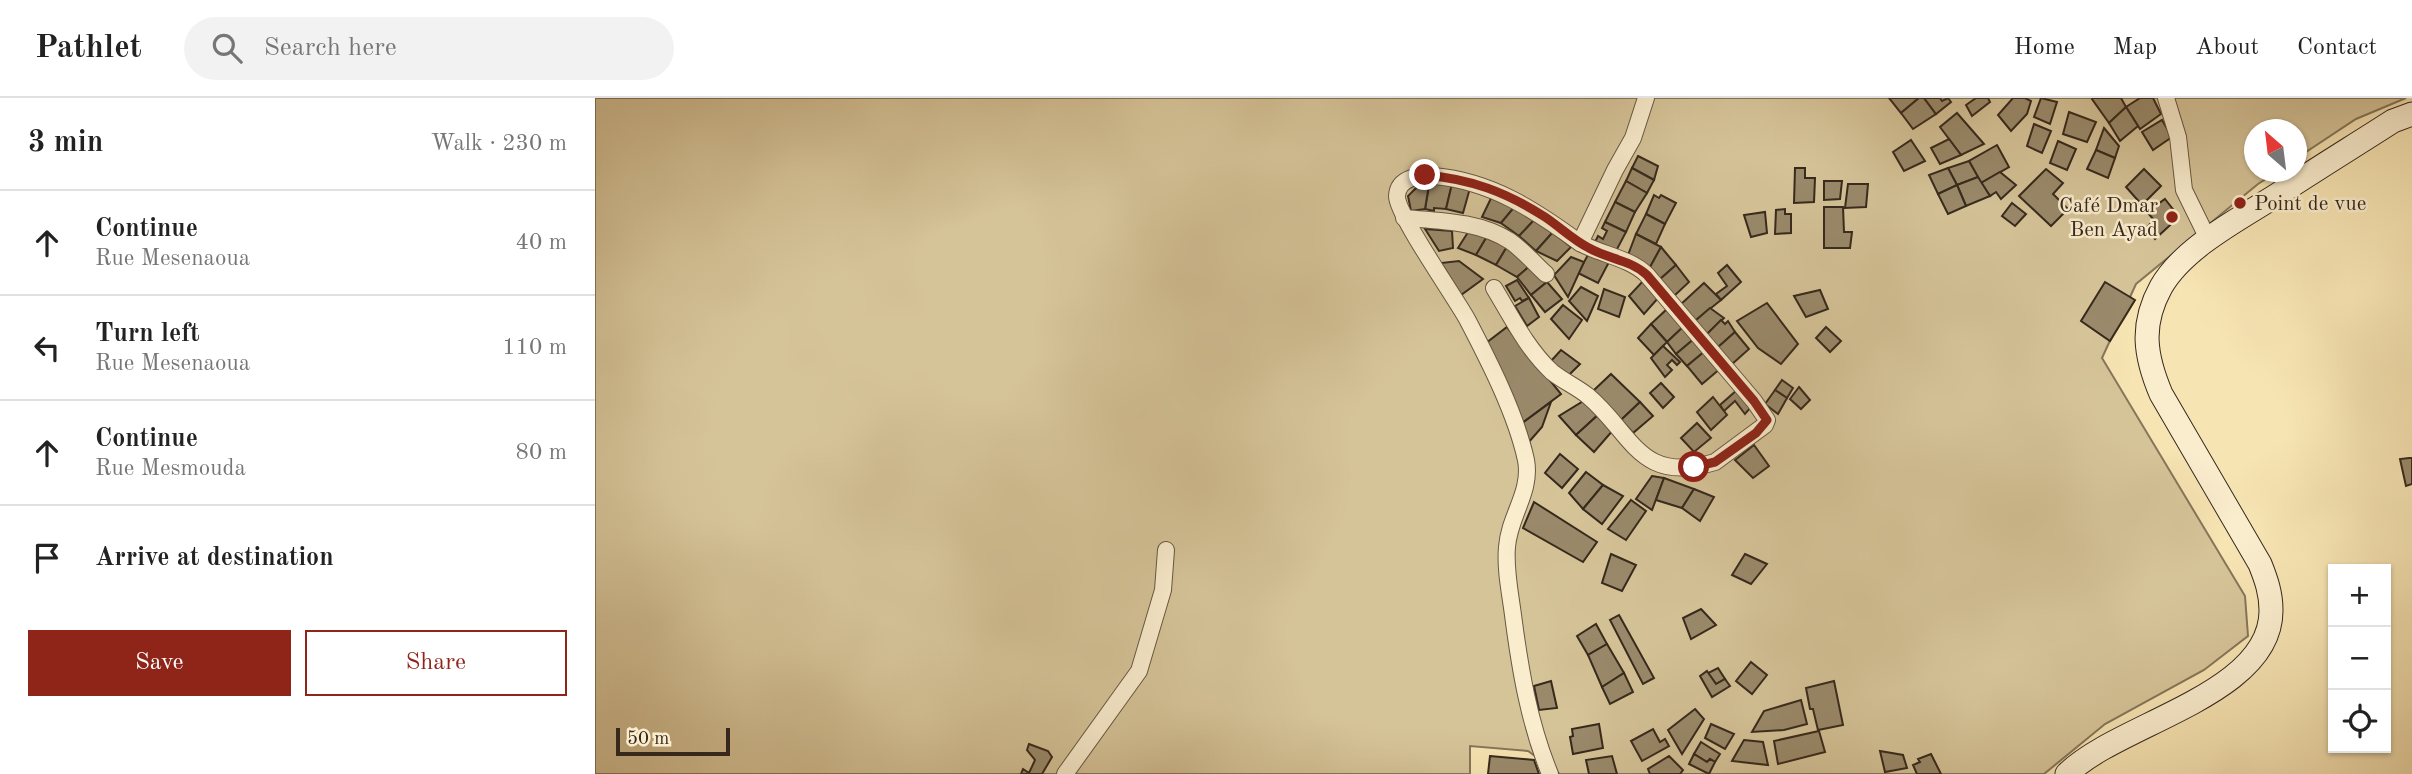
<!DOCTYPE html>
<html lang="en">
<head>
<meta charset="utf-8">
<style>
	body { margin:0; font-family:"Old Standard TT",serif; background:#f2f2f2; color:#222 }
	.controls { position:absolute; right:21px; bottom:21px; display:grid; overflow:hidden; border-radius:0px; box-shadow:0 2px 5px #0004 }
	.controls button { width:63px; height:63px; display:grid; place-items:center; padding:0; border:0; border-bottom:2px solid #e0e0e0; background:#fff; color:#222; font:35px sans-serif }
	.compass { position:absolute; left:1649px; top:21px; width:63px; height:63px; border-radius:50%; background:#fff; box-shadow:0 2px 5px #0004; rotate:332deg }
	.scale { position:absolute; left:21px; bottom:18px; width:114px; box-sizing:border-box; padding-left:7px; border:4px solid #36291c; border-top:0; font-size:19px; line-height:24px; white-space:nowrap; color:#36291c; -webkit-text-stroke:5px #faedce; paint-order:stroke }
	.stop { position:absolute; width:21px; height:21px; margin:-16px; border:5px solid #8f2418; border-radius:50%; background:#fff }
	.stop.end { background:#8f2418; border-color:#fff; box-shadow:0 2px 7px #0008 }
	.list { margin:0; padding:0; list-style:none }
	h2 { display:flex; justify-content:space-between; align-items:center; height:91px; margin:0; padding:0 28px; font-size:30px }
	h2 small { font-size:23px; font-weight:400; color:#767676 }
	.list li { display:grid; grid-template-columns:46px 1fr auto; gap:21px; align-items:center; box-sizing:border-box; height:105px; padding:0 28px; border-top:2px solid #e0e0e0 }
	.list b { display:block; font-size:26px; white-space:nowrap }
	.list p { margin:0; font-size:23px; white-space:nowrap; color:#767676 }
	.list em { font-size:23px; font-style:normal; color:#767676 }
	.actions { display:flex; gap:14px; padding:21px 28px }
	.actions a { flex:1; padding:16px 0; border:2px solid #8f2418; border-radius:0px; text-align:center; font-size:24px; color:#8f2418 }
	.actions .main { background:#8f2418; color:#fff }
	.icon { flex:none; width:38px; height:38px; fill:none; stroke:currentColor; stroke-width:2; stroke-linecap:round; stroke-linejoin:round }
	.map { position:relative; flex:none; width:1817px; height:676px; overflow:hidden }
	header { display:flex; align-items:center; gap:42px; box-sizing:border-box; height:98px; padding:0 35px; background:#fff; border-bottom:2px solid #e0e0e0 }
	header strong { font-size:33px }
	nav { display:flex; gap:38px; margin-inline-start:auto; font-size:24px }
	.search { width:490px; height:63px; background:#f2f2f2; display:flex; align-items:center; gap:18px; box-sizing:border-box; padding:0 24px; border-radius:38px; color:#767676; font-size:26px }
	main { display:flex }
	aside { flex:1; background:#fff }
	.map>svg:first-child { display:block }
</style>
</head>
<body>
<header>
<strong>Pathlet</strong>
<div class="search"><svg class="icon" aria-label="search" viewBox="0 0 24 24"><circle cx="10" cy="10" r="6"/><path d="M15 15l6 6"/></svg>Search here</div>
<nav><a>Home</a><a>Map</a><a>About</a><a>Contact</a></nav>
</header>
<main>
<aside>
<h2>3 min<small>Walk · 230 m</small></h2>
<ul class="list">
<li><svg class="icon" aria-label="ahead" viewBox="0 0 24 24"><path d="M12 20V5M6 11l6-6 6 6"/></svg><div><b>Continue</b><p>Rue Mesenaoua</p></div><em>40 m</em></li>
<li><svg class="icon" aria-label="left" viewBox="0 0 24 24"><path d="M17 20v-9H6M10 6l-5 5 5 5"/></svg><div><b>Turn left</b><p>Rue Mesenaoua</p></div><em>110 m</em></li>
<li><svg class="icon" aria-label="ahead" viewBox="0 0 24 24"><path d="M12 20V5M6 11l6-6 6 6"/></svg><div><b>Continue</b><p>Rue Mesmouda</p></div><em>80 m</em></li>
<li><svg class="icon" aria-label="arrive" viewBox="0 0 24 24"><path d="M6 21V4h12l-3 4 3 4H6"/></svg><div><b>Arrive at destination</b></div></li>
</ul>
<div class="actions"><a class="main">Save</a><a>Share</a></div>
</aside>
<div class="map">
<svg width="1817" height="676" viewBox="0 0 1817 676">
	<rect width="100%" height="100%" fill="#f7e4b3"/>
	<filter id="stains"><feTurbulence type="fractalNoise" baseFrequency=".00286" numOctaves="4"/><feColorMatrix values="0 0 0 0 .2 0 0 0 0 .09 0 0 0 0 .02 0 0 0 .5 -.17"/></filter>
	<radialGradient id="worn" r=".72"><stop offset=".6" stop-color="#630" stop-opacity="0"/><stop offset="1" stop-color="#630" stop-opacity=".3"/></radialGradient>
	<path fill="#d6c499" stroke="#86765a" stroke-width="2" d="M0,0H1811L1761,21L1702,60V32H1660V74H1682L1663,86L1541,186L1507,260L1650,498L1653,538L1609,572L1510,626L1449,676H965L933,653L875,648V676H0Z"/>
	<g fill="#9a8a6b" stroke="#36291c" stroke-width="2">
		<path d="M1294,0H1324L1306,15Z"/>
		<path d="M1324,0H1329L1341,16L1318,31L1306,15Z"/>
		<path d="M1329,0H1345L1347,3L1353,0L1356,4L1341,16Z"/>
		<path d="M1381,0H1393L1395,4L1377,18L1371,7Z"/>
		<path d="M1418,0H1430L1436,3L1432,16L1416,33L1403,17Z"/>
		<path d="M1446,0L1462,4L1455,26L1439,19Z"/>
		<path d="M1498,0H1526L1531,9L1514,25L1497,1Z"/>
		<path d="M1545,0H1558L1566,16L1545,31L1531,9Z"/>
		<path d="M1531,9L1543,28L1525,43L1514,25Z"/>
		<path d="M1474,14L1501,24L1492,44L1468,36Z"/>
		<path d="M1362,15L1389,46L1366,57L1345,29Z"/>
		<path d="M1567,22L1577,39L1558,52L1547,34Z"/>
		<path d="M1439,26L1456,33L1447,55L1432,48Z"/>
		<path d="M1509,30L1524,48L1520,60L1501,52Z"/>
		<path d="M1354,41L1366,57L1345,66L1336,50Z"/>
		<path d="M1316,42L1330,63L1309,73L1298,54Z"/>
		<path d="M1463,43L1481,51L1472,72L1455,65Z"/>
		<path d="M1402,47L1414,69L1386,85L1374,63Z"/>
		<path d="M1501,52L1520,60L1513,80L1492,71Z"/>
		<path d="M1043,58L1063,68L1059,82L1037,70Z"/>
		<path d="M1374,63L1383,79L1362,87L1353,70Z"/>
		<path d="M1037,70L1059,82L1052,95L1031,83Z"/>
		<path d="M1200,70H1210V80H1220L1219,104L1199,105Z"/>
		<path d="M1353,70L1362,87L1343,96L1334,77Z"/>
		<path d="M1451,71L1468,85L1458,96L1473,111L1456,128L1424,98Z"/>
		<path d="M1549,71L1566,88L1547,107L1531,89Z"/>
		<path d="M1405,74L1421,87L1406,101L1401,94L1395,98L1386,85Z"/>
		<path d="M1383,79L1395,98L1371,108L1362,87Z"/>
		<path d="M835,81L857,86L851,111L839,110V113L830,111Z"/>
		<path d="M835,81L830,111L816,113L813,98L824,87Z"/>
		<path d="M1031,83L1052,95L1040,114L1020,104Z"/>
		<path d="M1229,83H1247L1245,101L1229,102Z"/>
		<path d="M857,86L875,90L868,115L851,111Z"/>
		<path d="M1253,86H1273L1271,109L1250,110Z"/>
		<path d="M1362,87L1371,108L1353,116L1343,96Z"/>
		<path d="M899,94L921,107L906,125L887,119Z"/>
		<path d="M1059,97L1064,100L1066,97L1081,105L1070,126L1051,116Z"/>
		<path d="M1570,101L1584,119L1560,141L1551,130L1559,122L1552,114Z"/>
		<path d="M1020,104L1040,114L1031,134L1010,124Z"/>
		<path d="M1417,105L1431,116L1420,128L1407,118Z"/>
		<path d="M921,107L941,120L924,138L906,125Z"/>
		<path d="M1229,109H1248L1249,134H1257L1255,150H1229Z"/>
		<path d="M1190,111V116H1196V135L1180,136L1181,112Z"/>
		<path d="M1170,114L1172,135L1156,139L1149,117Z"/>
		<path d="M1051,116L1070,126L1061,146L1041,136Z"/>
		<path d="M941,120L958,134L941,153L924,138Z"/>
		<path d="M1010,124L1031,134L1020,155L1000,144L1003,138L1008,141L1012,133L1007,130Z"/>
		<path d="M830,131L857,133L858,150L844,153Z"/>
		<path d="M875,131L894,135L881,157L863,150Z"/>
		<path d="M958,134L976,149L962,163L941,153Z"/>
		<path d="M894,135L913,147L901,167L881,157Z"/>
		<path d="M1041,136L1066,149L1054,171L1033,157Z"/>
		<path d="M913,147L937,166L922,179L901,167Z"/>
		<path d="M1066,149L1081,167L1064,182L1054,171Z"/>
		<path d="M994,155L1014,164L1003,185L983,175Z"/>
		<path d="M976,159L989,164L973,199L959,177Z"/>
		<path d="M864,163L888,181L866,197L846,165Z"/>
		<path d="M937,166L952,184L936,197L922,179Z"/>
		<path d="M1081,167L1094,184L1078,199L1064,182Z"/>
		<path d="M1132,167L1146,184L1126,202L1121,196L1132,188L1123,175Z"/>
		<path d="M922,182L934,200L927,203L925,200L920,203L911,188Z"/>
		<path d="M1049,182L1064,199L1049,216L1034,198Z"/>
		<path d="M952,184L967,201L950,214L936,197Z"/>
		<path d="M1510,184L1540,202L1515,243L1486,223Z"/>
		<path d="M1109,185L1126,202L1100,223L1085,207Z"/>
		<path d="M986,189L1003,198L992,223L974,203Z"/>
		<path d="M1009,191L1030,199L1024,219L1003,211Z"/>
		<path d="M1225,192L1233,211L1211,219L1199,198Z"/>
		<path d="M934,200L944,219L932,228L920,208Z"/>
		<path d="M1172,205L1203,246L1186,266L1163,250L1142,223Z"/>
		<path d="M968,207L987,222L974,241L956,221Z"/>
		<path d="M1115,210L1129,220L1111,237L1100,223Z"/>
		<path d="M1072,211L1089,228L1072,244L1056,226Z"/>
		<path d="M1126,222L1130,226L1133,223L1140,234L1122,250L1111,237Z"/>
		<path d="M1056,226L1072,244L1059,257L1043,240Z"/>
		<path d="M1089,228L1100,240L1081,256L1072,244Z"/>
		<path d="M912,229L966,296L926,326L891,245Z"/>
		<path d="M1231,229L1246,243L1235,254L1221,240Z"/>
		<path d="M1140,234L1154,251L1136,267L1122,250Z"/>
		<path d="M1100,240L1110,253L1092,268L1081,256Z"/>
		<path d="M1068,248L1085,264L1082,267L1077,262L1072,267L1077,272L1070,279L1056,260Z"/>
		<path d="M966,252L985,266L973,278L956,263Z"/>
		<path d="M1110,253L1126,270L1107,286L1092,268Z"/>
		<path d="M1016,276L1045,304L1026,322L998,293Z"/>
		<path d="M1187,282L1198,290L1192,300L1180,292Z"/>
		<path d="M1066,285L1079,299L1068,310L1055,295Z"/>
		<path d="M1204,289L1215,302L1206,311L1195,301Z"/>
		<path d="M1142,292L1156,309L1150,316L1140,303L1129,313L1125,307Z"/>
		<path d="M1180,292L1192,300L1183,316L1170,306Z"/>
		<path d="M1118,299L1132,317L1116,332L1102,314Z"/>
		<path d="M990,302L1004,316L981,337L964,318Z"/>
		<path d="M956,304L947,329L933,345L926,326Z"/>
		<path d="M1045,304L1058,318L1038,335L1026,322Z"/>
		<path d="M1004,316L1019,331L999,354L981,337Z"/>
		<path d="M1102,325L1116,340L1099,354L1086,340Z"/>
		<path d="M1159,347L1174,368L1158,380L1140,362Z"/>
		<path d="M965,356L983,371L967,390L950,375Z"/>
		<path d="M1814,360H1817V386L1811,388L1805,361Z"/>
		<path d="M991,374L1008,387L988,411L974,395Z"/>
		<path d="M1057,378L1069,380L1057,412L1041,401Z"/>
		<path d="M1069,380L1099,391L1087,410L1061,402Z"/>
		<path d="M1008,387L1028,398L1007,426L988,411Z"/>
		<path d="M1099,391L1119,399L1105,423L1087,410Z"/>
		<path d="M1036,402L1051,413L1031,442L1013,431Z"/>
		<path d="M939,404L1002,444L988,464L928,430Z"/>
		<path d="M1016,456L1041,467L1027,493L1007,485Z"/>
		<path d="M1150,456L1172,466L1156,486L1137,477Z"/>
		<path d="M1106,511L1121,527L1096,541L1088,520Z"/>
		<path d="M1024,517L1059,580L1048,586L1015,522Z"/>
		<path d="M1001,526L1012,546L993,557L982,538Z"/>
		<path d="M1012,546L1029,575L1007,589L993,557Z"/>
		<path d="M1156,564L1172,577L1157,596L1141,583Z"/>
		<path d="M1123,570L1130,581L1121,586L1113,575Z"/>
		<path d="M1112,573L1121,586L1130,581L1135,588L1117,599L1105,578Z"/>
		<path d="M1029,575L1038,594L1015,606L1007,589Z"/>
		<path d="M956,583L962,610L944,612L939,588Z"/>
		<path d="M1239,583L1248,627L1223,632L1218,611H1215L1211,590Z"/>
		<path d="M1206,602L1212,626L1189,632L1157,634L1169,613Z"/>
		<path d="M1100,611L1109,621L1087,656L1073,632Z"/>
		<path d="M1004,626L1008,650L978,656L975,639L978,638L977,631Z"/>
		<path d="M1116,626L1139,636L1130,651L1110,640Z"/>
		<path d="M1058,631L1065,644L1070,641L1074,648L1047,663L1036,643Z"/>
		<path d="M1224,633L1230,654L1183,666L1179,643Z"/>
		<path d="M1149,642L1168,644L1173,667L1137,663Z"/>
		<path d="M1106,644L1125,656L1120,664L1115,661L1112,664L1099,656Z"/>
		<path d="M434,646L453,653L457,659L447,676H426L428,671L434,675L440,662L432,652Z"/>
		<path d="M1285,653L1308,657L1312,670L1290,674Z"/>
		<path d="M1099,656L1112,664L1115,661L1120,664L1114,676L1094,666Z"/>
		<path d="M1336,656L1346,676H1322L1318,667L1325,664L1323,661Z"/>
		<path d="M895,658L939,662L944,676H893Z"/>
		<path d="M1017,658L1022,676H994L991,662Z"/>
		<path d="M1074,658L1088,672L1085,676H1055L1053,671Z"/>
	</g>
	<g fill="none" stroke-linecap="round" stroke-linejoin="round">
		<defs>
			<g id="minor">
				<path d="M1571,0L1583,39L1589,92L1613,141"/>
				<path d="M809,120C845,123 884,123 915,143C928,152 939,165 951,176"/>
				<path d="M899,190C916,218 932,251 957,274C968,283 982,289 993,298C1038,336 1044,387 1120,364L1170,327L1172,322L1159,303L1052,177C1035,160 1007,157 985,145"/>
				<path d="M470,676L544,573L568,492L571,452"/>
				<path d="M955,676C934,625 925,571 918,517C915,494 910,471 912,449C914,418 937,394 931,362C921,316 894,263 872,221C860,199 801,115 802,98C803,79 825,77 839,78C896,83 940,112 985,145L1020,72L1038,40L1051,0"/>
			</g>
			<path id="secondary" d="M1472,676C1523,625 1677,597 1676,512C1676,495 1671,481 1665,466L1566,296C1550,258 1545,227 1566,189C1588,150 1644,121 1682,97C1720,72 1759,48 1798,23L1817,16"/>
		</defs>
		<use href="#minor" stroke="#665842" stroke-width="18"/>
		<use href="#secondary" stroke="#36291c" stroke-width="25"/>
		<use href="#minor" stroke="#faedce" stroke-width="16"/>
		<use href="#secondary" stroke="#faedce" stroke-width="23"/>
	</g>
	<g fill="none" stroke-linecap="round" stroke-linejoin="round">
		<path stroke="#8f2418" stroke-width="9" d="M830,77C876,81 911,94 950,119C965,129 978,142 994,150C1013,161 1036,162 1052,177L1159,303L1172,322L1161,335L1120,364L1099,369"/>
	</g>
	<g fill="#8f2418" stroke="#faedce" stroke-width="2.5">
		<circle cx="1645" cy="105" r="7"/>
		<circle cx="1577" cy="119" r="7"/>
	</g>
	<g text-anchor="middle" stroke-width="5" stroke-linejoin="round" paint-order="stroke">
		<g font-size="21" fill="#36291c" stroke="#faedce" text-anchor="start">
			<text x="1659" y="112">Point de vue</text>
			<text x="1563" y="114" text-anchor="end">Café Dmar<tspan x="1563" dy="24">Ben Ayad</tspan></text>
		</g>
	</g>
	<rect width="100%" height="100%" filter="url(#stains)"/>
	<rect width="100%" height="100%" fill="url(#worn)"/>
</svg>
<div class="controls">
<button>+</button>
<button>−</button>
<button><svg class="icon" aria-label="locate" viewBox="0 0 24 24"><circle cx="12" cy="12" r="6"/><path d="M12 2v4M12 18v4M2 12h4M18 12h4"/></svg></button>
</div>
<svg class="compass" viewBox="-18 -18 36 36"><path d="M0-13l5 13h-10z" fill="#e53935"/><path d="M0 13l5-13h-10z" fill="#767676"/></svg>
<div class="scale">50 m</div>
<div class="stop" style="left:1099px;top:369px"></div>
<div class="stop end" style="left:830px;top:77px"></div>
</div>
</main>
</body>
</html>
